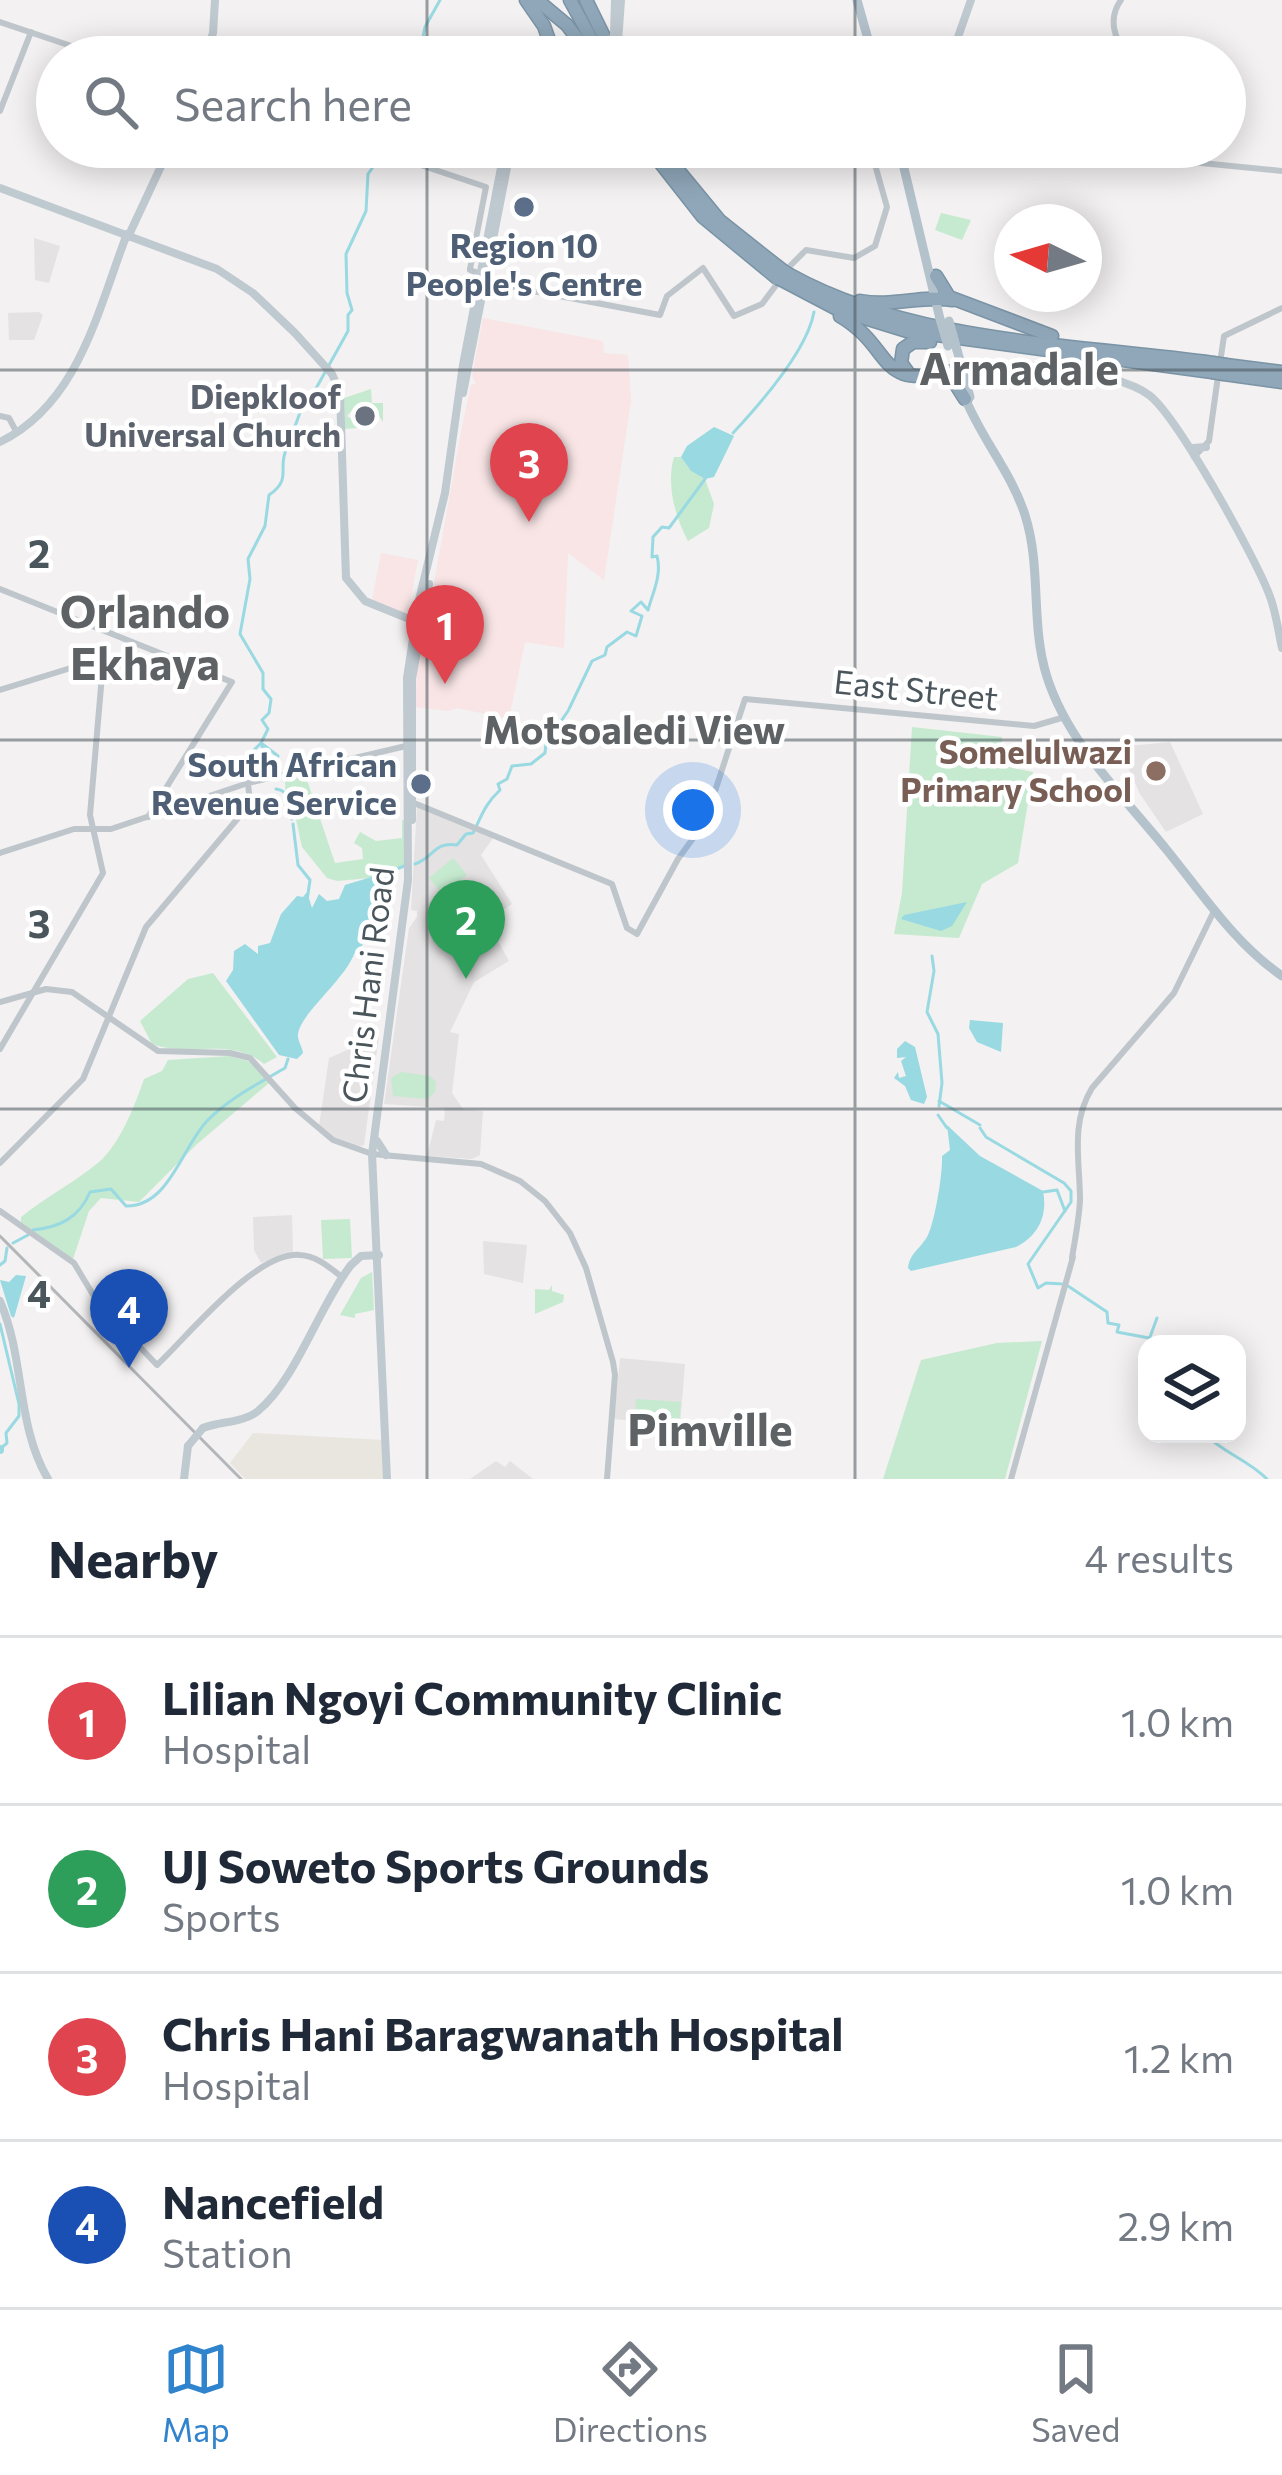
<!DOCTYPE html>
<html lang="en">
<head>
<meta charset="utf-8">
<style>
	body { margin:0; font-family:Commissioner,sans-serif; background:#f2f2f3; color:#1f2937 }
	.controls { position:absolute; right:36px; bottom:36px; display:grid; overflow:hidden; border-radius:24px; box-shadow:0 6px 30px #0003 }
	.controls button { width:108px; height:108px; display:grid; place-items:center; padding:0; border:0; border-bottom:3px solid #e0e1e3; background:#fff; color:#1f2937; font:60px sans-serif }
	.compass { position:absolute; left:994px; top:204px; width:108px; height:108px; border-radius:50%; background:#fff; box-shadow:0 6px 30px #0003; rotate:275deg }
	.you { position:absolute; left:693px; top:810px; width:42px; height:42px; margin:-30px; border:9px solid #fff; border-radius:50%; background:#1a73e8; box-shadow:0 0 0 18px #1a73e833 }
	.badge { display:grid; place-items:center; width:78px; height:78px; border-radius:50%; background:#3084ce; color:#fff; font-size:39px; font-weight:700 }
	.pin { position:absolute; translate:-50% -99px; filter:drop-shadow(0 3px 6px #0008) }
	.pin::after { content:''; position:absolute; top:63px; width:42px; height:36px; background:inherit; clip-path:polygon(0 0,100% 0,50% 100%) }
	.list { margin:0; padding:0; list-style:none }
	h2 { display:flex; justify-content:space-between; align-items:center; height:156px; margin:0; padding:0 48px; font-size:51px }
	h2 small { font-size:39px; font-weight:400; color:#747a83 }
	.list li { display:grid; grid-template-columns:78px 1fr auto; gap:36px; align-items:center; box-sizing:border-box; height:168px; padding:0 48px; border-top:3px solid #e0e1e3 }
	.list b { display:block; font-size:45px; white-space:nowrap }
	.list p { margin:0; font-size:39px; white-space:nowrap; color:#747a83 }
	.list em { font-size:39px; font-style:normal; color:#747a83 }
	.icon { flex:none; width:66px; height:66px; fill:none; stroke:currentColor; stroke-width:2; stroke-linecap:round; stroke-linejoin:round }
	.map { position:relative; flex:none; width:1282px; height:1479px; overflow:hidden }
	.search { position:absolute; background:#fff; box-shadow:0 6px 30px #0003; left:36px; right:36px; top:36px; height:132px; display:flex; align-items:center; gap:30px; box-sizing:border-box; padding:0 42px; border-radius:66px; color:#747a83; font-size:45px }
	.sheet { height:828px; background:#fff }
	nav { display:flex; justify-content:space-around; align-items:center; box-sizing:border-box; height:168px; border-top:3px solid #e0e1e3; background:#fff; font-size:33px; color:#747a83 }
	nav a { display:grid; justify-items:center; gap:6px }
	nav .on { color:#3084ce }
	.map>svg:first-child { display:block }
</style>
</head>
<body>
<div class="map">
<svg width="1282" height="1479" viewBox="0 0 1282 1479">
	<rect width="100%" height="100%" fill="#f3f1f1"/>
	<path fill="#e9e5df" d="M253,1433L384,1440L386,1479H245L230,1463Z"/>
	<g fill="#e4e2e2">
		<path d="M34,238L60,246L49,283L35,280Z"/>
		<path d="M39,312L43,315L34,340H9L8,313Z"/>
		<path d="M1170,742L1203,814L1166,832L1140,794L1119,747Z"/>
		<path d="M417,806L494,837L481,855L512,904L487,921L509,961L474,982L450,1032L459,1034L452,1093L463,1109L483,1111L480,1155L472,1159L427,1156L436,1120L444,1121L445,1108L384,1104L409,928L417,917V911L411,910Z"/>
		<path d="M379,1036L364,1145L358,1147L332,1137L319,1126L329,1058Z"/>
		<path d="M292,1215L293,1251L261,1263L254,1250L253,1217Z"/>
		<path d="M483,1241L527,1245L523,1283L484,1274Z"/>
		<path d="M620,1358L685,1364L680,1425L614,1419Z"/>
		<path d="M496,1461L505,1467L510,1461L533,1479H470Z"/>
	</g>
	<g fill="#f9e5e6">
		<path d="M483,318L603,341L604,353L628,355L631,401L604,580L568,553L564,648L525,642L509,719L457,708L448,711L415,707L417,670L424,635L431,630L428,616L462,427L471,385L476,384L472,376Z"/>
		<path d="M381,553L418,560L407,616L372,601Z"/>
	</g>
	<g fill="#c6ead0">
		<path d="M941,213L971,220L962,240L935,230Z"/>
		<path d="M371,389L372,403H383V422L372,405L354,408L347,416L357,422V428L345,429L344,398Z"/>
		<path d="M674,457H681L691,471L705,479L714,504L709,528L688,541C675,517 666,484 674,457Z"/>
		<path d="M912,727L1002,737L1001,756L1009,767L1033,772L1018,863L982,884L959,938L894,934L902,893Z"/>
		<path d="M306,777L335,863L363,859L362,848L354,843L360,832L376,841L402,838V820H406L409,861L403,867L370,878L337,881L327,878L302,847L295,815L286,811L285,780Z"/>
		<path d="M453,858L467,875L461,880L464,884L443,895L429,878Z"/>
		<path d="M213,973L277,1057L264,1064C230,1036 191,1058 152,1044L140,1021L188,979Z"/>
		<path d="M230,1056L254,1063L269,1083L196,1145L139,1202L101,1198L89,1211L73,1259L21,1222V1217C46,1197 75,1182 99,1162C120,1144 135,1105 144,1079L162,1071L168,1060Z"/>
		<path d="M401,1072L430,1076L436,1082L435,1092L427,1099L393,1096L391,1078Z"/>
		<path d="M350,1219L352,1258L323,1259L321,1220Z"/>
		<path d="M372,1272L374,1310L355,1314V1318L340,1315L361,1278Z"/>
		<path d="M552,1285V1291L564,1295L563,1302L535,1314V1289L549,1290Z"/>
		<path d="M1042,1341L1005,1479H883L921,1360L997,1343Z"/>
		<path d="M636,1399L681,1402L679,1424L635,1421Z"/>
	</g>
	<g fill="#98d9e2">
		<path d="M714,427L734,436L714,477L705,479L691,471L681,457L687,446Z"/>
		<path d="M384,870L392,871C381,896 371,921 362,946L356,949C348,978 301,1012 298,1034C297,1040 302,1046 303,1053L297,1059L279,1055L226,981L233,970L234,951L245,944L258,954V946L270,943L281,914L297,896L303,897L307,892L312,908L319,894L327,901L339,899L345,885L378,875Z"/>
		<path d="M967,902L952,926L941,931L901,919L904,915Z"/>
		<path d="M970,1020L1003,1023L1001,1052L977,1042L969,1028Z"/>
		<path d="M905,1041L915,1047L927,1097L924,1104L911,1100L905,1086L894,1078L898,1072L899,1078L906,1076L901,1061L906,1057L897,1058V1049Z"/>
		<path d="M947,1125L980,1156L1043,1191C1048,1216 1038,1236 1016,1247L911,1271L908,1268C910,1252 921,1249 928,1235C935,1221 943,1172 942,1156L950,1150Z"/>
		<path d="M16,1275L26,1276L14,1318L11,1316L0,1280L9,1282Z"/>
	</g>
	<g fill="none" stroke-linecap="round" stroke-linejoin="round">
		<g stroke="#98d9e2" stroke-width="3">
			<path d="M419,57L425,27L440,0"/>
			<path d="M733,433C761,403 807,351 814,312"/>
			<path d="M569,709L592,661L605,655L607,647L627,632L636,636L642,616L631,611L641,602L648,610C653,592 662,575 657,556L652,557L653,537L662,527L669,528L705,479"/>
			<path d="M260,744L254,750L259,769H266L271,775"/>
			<path d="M262,745L264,770"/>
			<path d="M271,775L278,756L261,743L268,729L262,720L269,713L271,699L263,689V673L240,634L250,579L248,559L265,526L269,495C291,480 279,470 285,453C289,438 301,416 303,400L309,401L348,331V315L352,310L347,293L346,254L366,211L368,174L387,147"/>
			<path d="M276,789C291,791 293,807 292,819"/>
			<path d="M293,824L298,865L310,880L307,901"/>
			<path d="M415,864C434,858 434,841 457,845L466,834L473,833C482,815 485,804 500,790L498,784L507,779L512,766L531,764L545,753L546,743L568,711"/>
			<path d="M392,871L404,866"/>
			<path d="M932,956L934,971L927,1012L938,1034L942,1083L939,1106"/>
			<path d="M939,1101L980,1125"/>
			<path d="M938,1115L947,1128"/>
			<path d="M980,1128L986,1137L1064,1183L1071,1191V1202L1028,1264L1038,1288L1046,1283L1062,1284"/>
			<path d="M1043,1192L1057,1190L1065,1211"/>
			<path d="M33,1230C60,1227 79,1218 90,1192L111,1189L126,1206C169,1207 182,1147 207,1121C228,1099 259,1083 285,1068L288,1059"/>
			<path d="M13,1243L28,1235"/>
			<path d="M0,1265L5,1261L7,1248"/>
			<path d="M1068,1286L1107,1312L1108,1323L1119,1325L1117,1332L1149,1338L1150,1344"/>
			<path d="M0,1324L19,1404V1416L6,1433L7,1443L0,1449"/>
			<path d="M1150,1337L1157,1318"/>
			<path d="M1205,1434C1223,1453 1247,1459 1267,1479"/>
		</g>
		<path stroke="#98d9e2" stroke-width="8" d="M0,1449V1450"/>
		<defs>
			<g id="motorway">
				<path d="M526,0L544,26L555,57"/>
				<path d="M537,0L567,25L591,57"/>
				<path d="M570,0L601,57"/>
				<path d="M586,0L612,53"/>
				<path d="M648,147L703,217L777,278"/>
				<path d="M659,147L720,221L782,270"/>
				<path d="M790,275C913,343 1074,344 1213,363"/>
				<path d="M936,276L949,297L1052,336"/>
				<path d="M782,280L839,310L907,331L1212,372"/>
				<path d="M860,301C892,307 922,295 953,300"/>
				<path d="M840,316C896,349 874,392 956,370"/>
				<path d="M1226,365L1282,372"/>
				<path d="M909,374L901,363L903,349L913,342H930"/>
				<path d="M1224,374L1282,382"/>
				<path d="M942,375L953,380L965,399"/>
			</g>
		</defs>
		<use href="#motorway" stroke="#7a93a5" stroke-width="15"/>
		<g stroke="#bec6cc" stroke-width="6">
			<path d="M1121,0C1107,19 1115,39 1127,57"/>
			<path d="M0,22L104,57"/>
			<path d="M0,111L31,32"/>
			<path d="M367,147L486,187L470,269"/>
			<path d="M1178,147L1181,161L1282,171"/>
			<path d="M787,269L806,250L854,258L875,246L887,207L870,147"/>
			<path d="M470,270L517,288L660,315L667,296L703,268L734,316L762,304L780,280"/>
			<path d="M1220,363L1224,336L1282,308"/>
			<path d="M0,416L9,418L17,433"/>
			<path d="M1194,457L1209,441L1218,376"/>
			<path d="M0,589L232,682L148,817"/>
			<path d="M0,690L87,663L102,675L90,815L103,873L0,1049"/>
			<path d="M409,801L612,884L627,928L637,934L678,859L705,822L745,699L1034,726L1065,717"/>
			<path d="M0,853L74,829H111L248,783L406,746"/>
			<path d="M0,1002L46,989L72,992L158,1051L230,1053L250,1058L295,1108L333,1140L372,1154L481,1164L520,1181L545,1201L570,1233L586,1268L613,1362L615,1375L607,1479"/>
			<path d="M0,1163L83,1079L146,927L250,804L248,783"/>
			<path d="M0,1211L74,1263L98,1303L157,1365C188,1336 256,1251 300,1255C317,1256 329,1267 342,1277"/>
			<path d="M1072,1258C1075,1239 1079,1220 1080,1200C1080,1161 1070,1124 1092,1088L1174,993L1215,909"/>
			<path d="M1011,1479L1073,1257"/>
		</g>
		<g stroke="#bfc9d0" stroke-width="8">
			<path d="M614,35L615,0"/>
			<path d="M618,42L621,0"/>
			<path d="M205,57L213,33L215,0"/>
			<path d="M951,57L971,0"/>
			<path d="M0,188L217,269L253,293L295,333L332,374L340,392L346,578L365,601L419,623"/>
			<path d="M128,237L170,147"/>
			<path d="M959,369C1000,358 1114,369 1149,395C1177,416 1255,557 1269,594C1276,611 1278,630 1282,648"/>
			<path d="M463,393L511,147"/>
			<path d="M0,442C79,404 98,309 127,234"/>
			<path d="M1193,448L1206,447"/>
			<path d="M412,820V679L429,584"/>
			<path d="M377,1141L386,1155"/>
			<path d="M0,1301C25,1358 16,1425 48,1479"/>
			<path d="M203,1428C221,1421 243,1423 258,1411C296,1380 319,1306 351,1265L361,1256L379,1255"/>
			<path d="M184,1479L188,1446"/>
			<path d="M387,1479L372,1154L408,880L407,678L419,600L445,493L463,365L505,147"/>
		</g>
		<g stroke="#b4c2cc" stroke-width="9">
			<path d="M857,0L873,57"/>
			<path d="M899,147L940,319"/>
			<path d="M957,350L970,397"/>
			<path d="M963,393C979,436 1011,471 1025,515C1042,568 1030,624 1047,677C1068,743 1123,796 1166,849C1202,893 1234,943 1282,976"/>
		</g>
		<use href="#motorway" stroke="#8fa7b9" stroke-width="12"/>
		<path stroke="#b4b7ba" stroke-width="3" d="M0,1236L241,1479"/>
		<defs>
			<g id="motorway-bridge">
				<path d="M782,270L790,275"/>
				<path d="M777,278L782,280"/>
				<path d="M1213,363L1226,365"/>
				<path d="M1212,372L1224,374"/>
			</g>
		</defs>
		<use href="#motorway-bridge" stroke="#7a93a5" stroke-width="15" stroke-linecap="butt"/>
		<g stroke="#bfc9d0" stroke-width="8">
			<path d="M605,57L614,35"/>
			<path d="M612,57L618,42"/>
			<path d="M188,1446L203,1428"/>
		</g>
		<g stroke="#b4c2cc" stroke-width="9">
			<path d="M940,319L948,346"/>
			<path d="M949,321L957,350"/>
		</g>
		<use href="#motorway-bridge" stroke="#8fa7b9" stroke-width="12"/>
	</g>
	<path fill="none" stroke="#4b565c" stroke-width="3" stroke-opacity="0.55" d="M427,0V57M855,0V57M427,147V1479M855,147V1479M0,370H1282M0,740H1282M0,1109H1282"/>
	<g fill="#5c6f8a" stroke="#fff" stroke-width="4.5">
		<circle cx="524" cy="207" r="12"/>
		<circle cx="421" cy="784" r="12"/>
	</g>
	<circle fill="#6b7280" stroke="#fff" stroke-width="4.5" cx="365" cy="416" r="12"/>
	<circle fill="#8d6e63" stroke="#fff" stroke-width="4.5" cx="1156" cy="771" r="12"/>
	<g text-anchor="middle" stroke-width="9" stroke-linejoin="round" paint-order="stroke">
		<g font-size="33" font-weight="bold" fill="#4e5e75" stroke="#fff">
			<text x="524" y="258">Region 10<tspan x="524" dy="38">People's Centre</tspan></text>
			<text x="397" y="777" text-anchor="end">South African<tspan x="397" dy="38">Revenue Service</tspan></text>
		</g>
		<g font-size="33" font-weight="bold" fill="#5b616d" stroke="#fff" text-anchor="end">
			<text x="341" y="409">Diepkloof<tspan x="341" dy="38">Universal Church</tspan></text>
		</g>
		<g font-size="33" fill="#4b565c" stroke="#fff">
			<text transform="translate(916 690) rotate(6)" y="12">East Street</text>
			<text transform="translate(368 985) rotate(-83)" y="12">Chris Hani Road</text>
		</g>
		<g font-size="33" font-weight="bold" fill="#785e54" stroke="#fff" text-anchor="end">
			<text x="1132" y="764">Somelulwazi<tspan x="1132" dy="38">Primary School</tspan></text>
		</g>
		<g font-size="39" font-weight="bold" fill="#5e6265" stroke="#fff">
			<text x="634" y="744">Motsoaledi View</text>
		</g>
		<g font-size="45" font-weight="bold" fill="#5e6265" stroke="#fff">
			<text x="1019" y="385">Armadale</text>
			<text x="145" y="628">Orlando<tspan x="145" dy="52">Ekhaya</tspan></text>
			<text x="710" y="1446">Pimville</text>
		</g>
	</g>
	<g font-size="39" text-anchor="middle" font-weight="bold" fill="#4b565c" stroke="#fff" stroke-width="9" stroke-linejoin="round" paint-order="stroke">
		<text x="39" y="568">2</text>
		<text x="39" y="938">3</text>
		<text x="39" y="1308">4</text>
	</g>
</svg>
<div class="controls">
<button><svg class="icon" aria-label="layers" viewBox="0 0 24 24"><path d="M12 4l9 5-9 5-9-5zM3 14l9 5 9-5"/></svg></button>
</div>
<svg class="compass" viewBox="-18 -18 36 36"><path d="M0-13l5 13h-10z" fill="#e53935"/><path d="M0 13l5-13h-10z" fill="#747a83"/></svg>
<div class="you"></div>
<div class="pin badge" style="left:445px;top:684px;background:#e0444e">1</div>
<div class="pin badge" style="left:466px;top:979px;background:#2e9e5b">2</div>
<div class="pin badge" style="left:529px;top:522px;background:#e0444e">3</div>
<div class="pin badge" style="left:129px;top:1368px;background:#1a4fb4">4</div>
<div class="search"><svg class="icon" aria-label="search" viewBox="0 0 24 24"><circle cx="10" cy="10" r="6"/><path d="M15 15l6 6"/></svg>Search here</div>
</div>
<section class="sheet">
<h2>Nearby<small>4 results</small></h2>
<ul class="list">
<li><span class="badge" style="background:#e0444e">1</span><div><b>Lilian Ngoyi Community Clinic</b><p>Hospital</p></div><em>1.0 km</em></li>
<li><span class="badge" style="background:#2e9e5b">2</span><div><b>UJ Soweto Sports Grounds</b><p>Sports</p></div><em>1.0 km</em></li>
<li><span class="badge" style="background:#e0444e">3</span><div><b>Chris Hani Baragwanath Hospital</b><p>Hospital</p></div><em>1.2 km</em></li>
<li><span class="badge" style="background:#1a4fb4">4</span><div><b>Nancefield</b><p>Station</p></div><em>2.9 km</em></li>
</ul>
</section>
<nav>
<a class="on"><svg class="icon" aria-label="map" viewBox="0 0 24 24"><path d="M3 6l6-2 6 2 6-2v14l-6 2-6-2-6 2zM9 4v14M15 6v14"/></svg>Map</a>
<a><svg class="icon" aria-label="directions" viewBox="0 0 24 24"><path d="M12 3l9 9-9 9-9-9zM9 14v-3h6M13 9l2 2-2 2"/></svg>Directions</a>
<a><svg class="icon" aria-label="saved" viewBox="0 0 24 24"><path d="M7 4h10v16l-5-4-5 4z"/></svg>Saved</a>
</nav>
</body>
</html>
